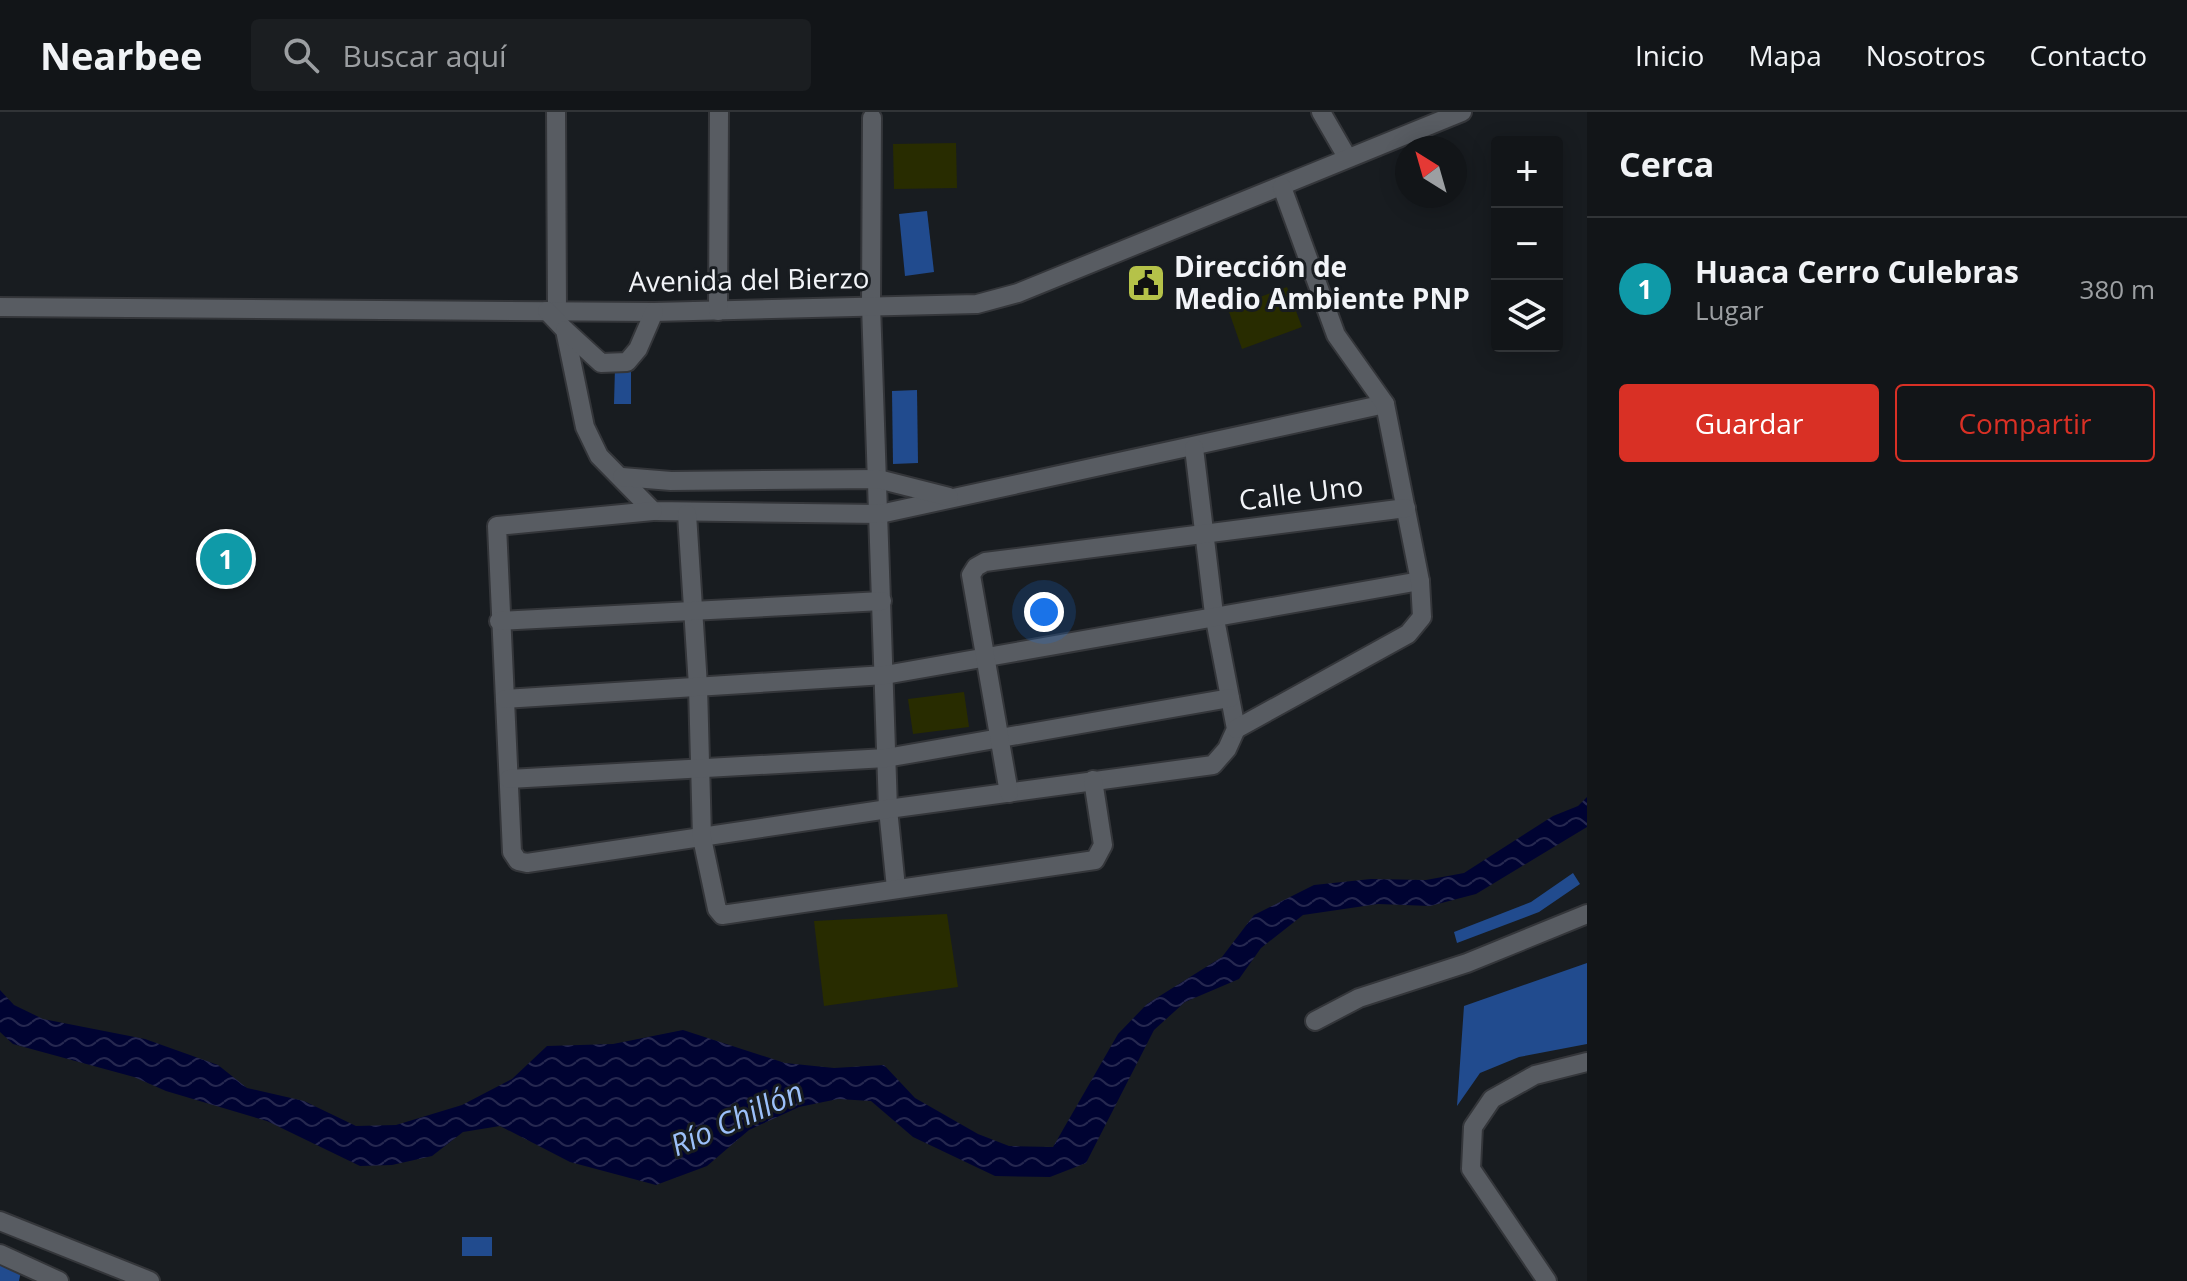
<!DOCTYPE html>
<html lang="es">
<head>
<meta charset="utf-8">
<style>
	body { margin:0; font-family:"Open Sans",sans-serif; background:#1b1e21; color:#f1f3f6 }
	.controls { position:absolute; right:24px; top:24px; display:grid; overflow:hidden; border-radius:8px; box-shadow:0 4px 20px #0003 }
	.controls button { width:72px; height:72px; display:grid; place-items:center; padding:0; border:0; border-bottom:2px solid #313437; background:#121518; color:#f1f3f6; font:40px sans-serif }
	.compass { position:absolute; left:1395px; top:24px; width:72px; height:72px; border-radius:50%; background:#121518; box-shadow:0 4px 20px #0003; rotate:323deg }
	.you { position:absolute; left:1044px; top:500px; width:28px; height:28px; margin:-20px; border:6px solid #fff; border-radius:50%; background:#1a73e8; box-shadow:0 0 0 12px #1a73e833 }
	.badge { display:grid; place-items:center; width:52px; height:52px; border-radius:50%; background:#d93025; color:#fff; font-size:26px; font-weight:700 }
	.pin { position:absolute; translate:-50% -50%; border:4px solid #fff; box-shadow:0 2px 8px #0006 }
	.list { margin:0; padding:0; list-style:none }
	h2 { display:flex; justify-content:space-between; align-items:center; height:104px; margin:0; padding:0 32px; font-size:34px }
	h2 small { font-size:26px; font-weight:400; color:#9c9fa2 }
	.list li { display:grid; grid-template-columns:52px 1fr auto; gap:24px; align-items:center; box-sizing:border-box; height:144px; padding:0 32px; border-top:2px solid #313437 }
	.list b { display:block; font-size:30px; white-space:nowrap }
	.list p { margin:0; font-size:26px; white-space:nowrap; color:#9c9fa2 }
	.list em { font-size:26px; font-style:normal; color:#9c9fa2 }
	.actions { display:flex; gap:16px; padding:24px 32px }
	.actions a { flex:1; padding:18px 0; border:2px solid #d93025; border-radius:8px; text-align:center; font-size:28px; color:#d93025 }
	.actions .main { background:#d93025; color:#fff }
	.icon { flex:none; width:44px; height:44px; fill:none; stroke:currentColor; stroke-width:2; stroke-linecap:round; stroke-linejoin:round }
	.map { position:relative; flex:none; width:1587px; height:1169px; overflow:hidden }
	header { display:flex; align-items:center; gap:48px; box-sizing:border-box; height:112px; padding:0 40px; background:#121518; border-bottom:2px solid #313437 }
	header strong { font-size:38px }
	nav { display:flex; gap:44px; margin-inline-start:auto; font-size:28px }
	.search { width:560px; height:72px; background:#1b1e21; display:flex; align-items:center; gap:20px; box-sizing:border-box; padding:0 28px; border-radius:8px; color:#9c9fa2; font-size:30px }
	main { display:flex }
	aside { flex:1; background:#121518 }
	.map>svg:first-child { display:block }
</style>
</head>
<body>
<header>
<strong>Nearbee</strong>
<div class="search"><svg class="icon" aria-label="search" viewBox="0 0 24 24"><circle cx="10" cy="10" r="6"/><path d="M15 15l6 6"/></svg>Buscar aquí</div>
<nav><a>Inicio</a><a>Mapa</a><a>Nosotros</a><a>Contacto</a></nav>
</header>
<main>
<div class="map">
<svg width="1587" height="1169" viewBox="0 0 1587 1169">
	<defs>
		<pattern id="water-waves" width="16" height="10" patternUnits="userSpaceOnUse" patternTransform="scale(2)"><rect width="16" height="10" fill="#000332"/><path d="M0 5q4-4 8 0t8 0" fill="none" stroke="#262850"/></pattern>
	</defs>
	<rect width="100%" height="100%" fill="#181c20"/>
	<g fill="#282c00">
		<path d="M956,31L957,76L894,77L893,32Z"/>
		<path d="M1287,175L1302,215L1242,237L1228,197Z"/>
		<path d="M964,580L969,615L913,622L908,587Z"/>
		<path d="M947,802L958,875L824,894L814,809Z"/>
	</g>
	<path fill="url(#water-waves)" d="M1587,685V715L1476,782L1430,794L1378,792L1303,803L1261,836L1239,867L1185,890L1154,918L1086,1051L1050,1065L995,1064L913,1025L871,989L838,987L799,995L749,1018L707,1054L656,1073L570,1050L500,1014L463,1020L432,1044L392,1053L360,1054L267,1009L166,979L134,965L13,932L0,920V878L14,893L43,907L145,927L218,953L247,976L304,989L356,1014L396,1013L462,993L512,967L547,934L613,932L683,918L785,951L834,956L884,953L915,986L978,1022L1009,1034L1053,1035L1118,922L1147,892L1222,845L1254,803L1314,773L1371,767L1426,768L1464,761L1553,704L1578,694Z"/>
	<g fill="#214b8e">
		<path d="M927,99L934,160L905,164L899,102Z"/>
		<path d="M615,256H631V292H614Z"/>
		<path d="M917,278L918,351L893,352L892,279Z"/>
		<path d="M1573,761L1580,772L1539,800L1457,831L1454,820L1531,790Z"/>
		<path d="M1587,851V932L1519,945L1480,961L1457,994L1464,894Z"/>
		<rect x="462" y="1125" width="30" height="19"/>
		<path d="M0,1152L21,1159L19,1169H0Z"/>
	</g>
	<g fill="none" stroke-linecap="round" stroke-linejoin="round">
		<defs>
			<g id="minor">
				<path d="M556,0L557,199"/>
				<path d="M1321,0L1347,45"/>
				<path d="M872,6L871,193L888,697L896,776"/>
				<path d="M0,195L654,200L977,192L1018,181L1462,0"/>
				<path d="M547,199L565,218L585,315L599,344L653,399L880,402L1385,292"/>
				<path d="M718,199L719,0"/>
				<path d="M565,218L601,251L627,250L638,237L654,200"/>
				<path d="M622,365L671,369L878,367L949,385"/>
				<path d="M653,399L497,414L512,740L518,749L527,751L888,697L1213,653L1227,637L1236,617L1214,502L1194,336"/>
				<path d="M687,402L698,574L702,726L717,797L722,803L1095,748L1103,733L1093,668"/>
				<path d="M499,509L882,489"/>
				<path d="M505,587L885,563L1420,469"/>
				<path d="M1236,617L1408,522L1422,505L1420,469L1385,292L1336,223L1282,75"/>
				<path d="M509,667L886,646L1230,586"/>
				<path d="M1009,681L971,463L976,455L985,450L1406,396"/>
				<path d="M1315,909L1359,886L1467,851L1587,802"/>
				<path d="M0,1109L150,1169"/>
				<path d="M0,1142L59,1169"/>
				<path d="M1547,1169L1471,1057L1473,1015L1492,987L1535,963L1587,950"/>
			</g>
		</defs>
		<use href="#minor" stroke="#34363a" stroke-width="22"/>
		<use href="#minor" stroke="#585c62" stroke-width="18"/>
	</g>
	<defs>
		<symbol id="civic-square" viewBox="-11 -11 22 22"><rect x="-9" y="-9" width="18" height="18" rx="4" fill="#b5c249" stroke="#181c20"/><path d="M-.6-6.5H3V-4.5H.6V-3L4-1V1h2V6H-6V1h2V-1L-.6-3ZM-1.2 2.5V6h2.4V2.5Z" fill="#111"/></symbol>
	</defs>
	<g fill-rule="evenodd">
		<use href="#civic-square" x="1124" y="149" width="44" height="44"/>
	</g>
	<g text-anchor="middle" stroke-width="6" stroke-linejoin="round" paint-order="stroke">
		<g font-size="28" font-weight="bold" fill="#f2f4f8" stroke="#181c20" text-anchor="start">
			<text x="1174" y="165">Dirección de<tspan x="1174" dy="32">Medio Ambiente PNP</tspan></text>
		</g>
		<g font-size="28" fill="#f2f4f8" stroke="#181c20">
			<text transform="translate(749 168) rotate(-1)" y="10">Avenida del Bierzo</text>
			<text transform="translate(1301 381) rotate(-7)" y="10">Calle Uno</text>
		</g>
		<g font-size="30" font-style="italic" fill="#9cc0fa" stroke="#181c20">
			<text transform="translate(737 1007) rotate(-24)" y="10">Río Chillón</text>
		</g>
	</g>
</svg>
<div class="controls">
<button>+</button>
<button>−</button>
<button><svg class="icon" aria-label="layers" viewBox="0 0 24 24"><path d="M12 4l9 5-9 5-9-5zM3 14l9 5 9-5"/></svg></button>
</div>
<svg class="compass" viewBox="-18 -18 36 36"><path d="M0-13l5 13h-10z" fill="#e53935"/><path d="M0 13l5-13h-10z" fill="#9c9fa2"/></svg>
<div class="you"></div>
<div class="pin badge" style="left:226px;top:447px;background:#0f9aa8">1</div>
</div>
<aside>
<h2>Cerca<small></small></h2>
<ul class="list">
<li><span class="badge" style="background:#0f9aa8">1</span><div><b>Huaca Cerro Culebras</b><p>Lugar</p></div><em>380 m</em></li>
</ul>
<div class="actions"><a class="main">Guardar</a><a>Compartir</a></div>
</aside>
</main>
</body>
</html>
